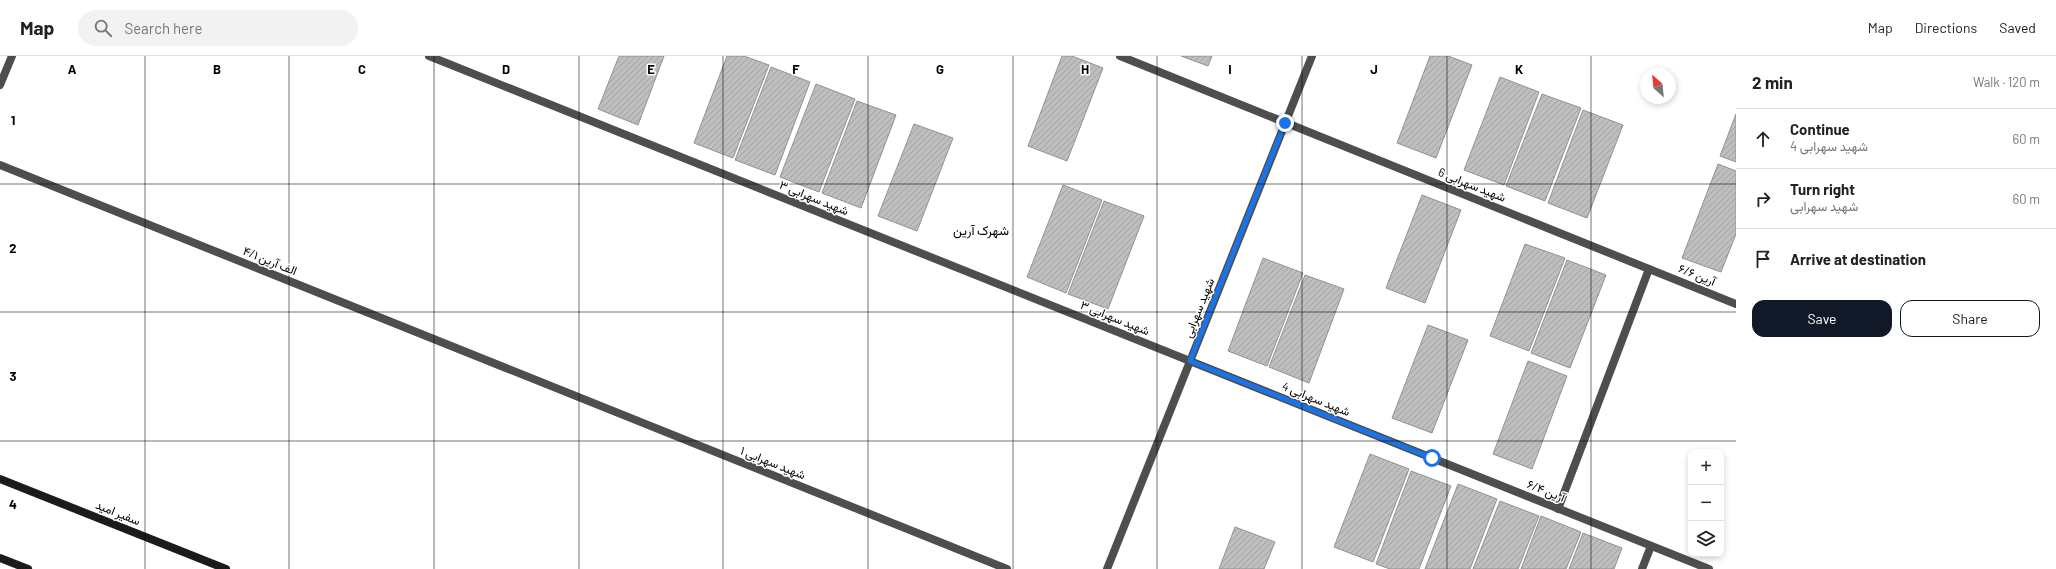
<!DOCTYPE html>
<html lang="en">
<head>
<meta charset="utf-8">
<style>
	body { margin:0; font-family:Barlow,Vazirmatn,sans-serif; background:#f2f2f2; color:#222 }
	.controls { position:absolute; right:12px; bottom:12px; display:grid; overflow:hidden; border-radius:8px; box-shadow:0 2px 6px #0003 }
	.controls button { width:36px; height:36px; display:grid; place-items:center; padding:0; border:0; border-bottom:1px solid #e0e0e0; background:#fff; color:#222; font:20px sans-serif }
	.compass { position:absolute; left:1640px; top:12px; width:36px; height:36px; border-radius:50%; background:#fff; box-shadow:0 2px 6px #0003; rotate:333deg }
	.stop { position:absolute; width:12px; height:12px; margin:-9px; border:3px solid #1a73e8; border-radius:50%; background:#fff }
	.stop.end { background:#1a73e8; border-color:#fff; box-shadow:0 1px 4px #0008 }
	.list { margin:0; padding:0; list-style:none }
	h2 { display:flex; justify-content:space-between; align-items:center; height:52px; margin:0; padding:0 16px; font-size:17px }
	h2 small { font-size:13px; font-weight:400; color:#767676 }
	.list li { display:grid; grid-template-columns:26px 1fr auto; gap:12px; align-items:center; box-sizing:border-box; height:60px; padding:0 16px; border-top:1px solid #e0e0e0 }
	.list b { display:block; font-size:15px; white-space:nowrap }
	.list p { margin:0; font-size:13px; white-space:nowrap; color:#767676 }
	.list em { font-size:13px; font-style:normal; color:#767676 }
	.actions { display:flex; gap:8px; padding:12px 16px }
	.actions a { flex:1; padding:9px 0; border:1px solid #111827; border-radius:12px; text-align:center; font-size:14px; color:#111827 }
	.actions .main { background:#111827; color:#fff }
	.icon { flex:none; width:22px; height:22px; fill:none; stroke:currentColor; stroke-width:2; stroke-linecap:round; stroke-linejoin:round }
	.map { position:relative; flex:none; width:1736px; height:513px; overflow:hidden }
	header { display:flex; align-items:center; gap:24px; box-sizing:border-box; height:56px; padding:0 20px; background:#fff; border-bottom:1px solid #e0e0e0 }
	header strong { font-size:19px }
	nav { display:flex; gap:22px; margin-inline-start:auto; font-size:14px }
	.search { width:280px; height:36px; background:#f2f2f2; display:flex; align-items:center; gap:10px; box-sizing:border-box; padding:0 14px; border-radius:22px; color:#767676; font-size:15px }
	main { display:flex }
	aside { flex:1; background:#fff }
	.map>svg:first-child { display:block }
</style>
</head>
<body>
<header>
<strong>Map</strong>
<div class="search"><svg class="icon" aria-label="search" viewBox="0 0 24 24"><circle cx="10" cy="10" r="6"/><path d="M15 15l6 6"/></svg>Search here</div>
<nav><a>Map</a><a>Directions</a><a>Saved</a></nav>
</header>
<main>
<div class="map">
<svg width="1736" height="513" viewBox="0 0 1736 513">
	<defs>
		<pattern id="building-hatch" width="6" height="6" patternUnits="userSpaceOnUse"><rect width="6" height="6" fill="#bebebe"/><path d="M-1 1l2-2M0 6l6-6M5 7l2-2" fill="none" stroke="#a2a2a2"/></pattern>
	</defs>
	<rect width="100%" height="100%" fill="#fff"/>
	<g fill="url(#building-hatch)" stroke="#929292">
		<path d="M619,0H664L638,69L598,53Z"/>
		<path d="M727,0H744L769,9L733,102L694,87Z"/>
		<path d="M1062,0H1072L1103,12L1067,105L1028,90Z"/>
		<path d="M1181,0H1212L1208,10Z"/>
		<path d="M1430,0H1448L1472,9L1436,102L1397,87Z"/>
		<path d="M771,11L810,26L775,119L735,104Z"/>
		<path d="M1500,21L1539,36L1504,129L1464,114Z"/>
		<path d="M816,28L855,43L819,136L780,121Z"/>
		<path d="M1542,38L1581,52L1545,145L1506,130Z"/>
		<path d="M857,45L896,59L861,152L822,137Z"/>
		<path d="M1583,54L1623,69L1587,162L1548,147Z"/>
		<path d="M1736,58V106L1720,100Z"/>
		<path d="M914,68L953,82L917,175L878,160Z"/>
		<path d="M1718,108L1736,115V178L1721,216L1682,202Z"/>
		<path d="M1063,129L1102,144L1066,237L1027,221Z"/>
		<path d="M1422,139L1461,154L1425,247L1386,232Z"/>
		<path d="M1104,145L1144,160L1108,253L1068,238Z"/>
		<path d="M1525,188L1565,202L1529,295L1490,280Z"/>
		<path d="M1263,202L1303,217L1267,310L1228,295Z"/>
		<path d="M1567,204L1606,219L1570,312L1531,297Z"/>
		<path d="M1305,219L1344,233L1309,327L1269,311Z"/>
		<path d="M1428,269L1468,284L1432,377L1392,362Z"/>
		<path d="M1528,305L1567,320L1532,413L1493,398Z"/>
		<path d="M1370,398L1409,413L1373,506L1334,491Z"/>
		<path d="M1411,415L1451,430L1419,513H1390L1376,508Z"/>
		<path d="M1458,428L1497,443L1470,513H1425Z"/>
		<path d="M1500,445L1539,460L1518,513H1473Z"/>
		<path d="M1541,460L1581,476L1566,513H1521Z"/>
		<path d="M1235,471L1275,486L1264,513H1219Z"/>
		<path d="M1583,477L1622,492L1614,513H1569Z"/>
	</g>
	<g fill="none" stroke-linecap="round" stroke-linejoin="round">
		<g stroke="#4e4e4e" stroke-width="8">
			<path d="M429,0L1709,513"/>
			<path d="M1120,0L1736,248"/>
			<path d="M0,29L12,0"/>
			<path d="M0,109L1007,513"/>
			<path d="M1558,453L1649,213"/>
			<path d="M1107,513L1312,0"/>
			<path d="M1642,513L1651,490"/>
		</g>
		<g stroke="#1b1b1b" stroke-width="8">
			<path d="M0,423L226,513"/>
			<path d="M0,502L28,513"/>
		</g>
	</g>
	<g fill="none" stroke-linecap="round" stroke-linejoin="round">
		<path stroke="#1a73e8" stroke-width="5" d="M1285,67L1190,305L1432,402"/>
	</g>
	<path fill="none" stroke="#000" stroke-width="1" stroke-opacity="0.55" d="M145,0V513M289,0V513M434,0V513M579,0V513M723,0V513M868,0V513M1013,0V513M1157,0V513M1302,0V513M1447,0V513M1591,0V513M0,128H1736M0,256H1736M0,385H1736"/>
	<g text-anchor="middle" stroke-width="3" stroke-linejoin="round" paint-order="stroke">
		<g font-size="12" fill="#000" stroke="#fff">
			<text transform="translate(1472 129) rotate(22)" y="4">شهید سهرابی 6</text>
			<text transform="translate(814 142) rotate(22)" y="4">شهید سهرابی ۳</text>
			<text transform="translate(270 205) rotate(22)" y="4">۴/۱ الف آرین</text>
			<text transform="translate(1697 219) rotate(22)" y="4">۶/۶ آرین</text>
			<text transform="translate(1199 252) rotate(-68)" y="4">شهید سهرابی</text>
			<text transform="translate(1115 262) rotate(22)" y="4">شهید سهرابی ۳</text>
			<text transform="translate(1316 343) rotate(22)" y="4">شهید سهرابی 4</text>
			<text transform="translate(773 407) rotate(22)" y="4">شهید سهرابی ۱</text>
			<text transform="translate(1546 435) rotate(22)" y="4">۶/۴ آرین</text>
			<text transform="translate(118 457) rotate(22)" y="4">سفیر امید</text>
		</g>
		<g font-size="13" fill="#000" stroke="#fff">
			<text x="981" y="179">شهرک آرین</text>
		</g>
	</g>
	<g font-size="13" text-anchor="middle" font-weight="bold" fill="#000" stroke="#fff" stroke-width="3" stroke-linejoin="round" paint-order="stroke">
		<text x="72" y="18">A</text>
		<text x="217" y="18">B</text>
		<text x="362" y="18">C</text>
		<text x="506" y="18">D</text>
		<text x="651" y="18">E</text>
		<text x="796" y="18">F</text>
		<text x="940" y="18">G</text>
		<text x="1085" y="18">H</text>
		<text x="1230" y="18">I</text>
		<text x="1374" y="18">J</text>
		<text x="1519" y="18">K</text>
		<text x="13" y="69">1</text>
		<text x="13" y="197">2</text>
		<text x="13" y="325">3</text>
		<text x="13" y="453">4</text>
	</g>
</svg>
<div class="controls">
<button>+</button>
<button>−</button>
<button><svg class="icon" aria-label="layers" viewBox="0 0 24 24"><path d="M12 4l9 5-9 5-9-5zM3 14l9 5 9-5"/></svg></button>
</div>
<svg class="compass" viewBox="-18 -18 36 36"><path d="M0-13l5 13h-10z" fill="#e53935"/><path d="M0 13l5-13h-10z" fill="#767676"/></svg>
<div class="stop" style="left:1432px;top:402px"></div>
<div class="stop end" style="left:1285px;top:67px"></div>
</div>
<aside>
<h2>2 min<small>Walk · 120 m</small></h2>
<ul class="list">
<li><svg class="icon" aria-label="ahead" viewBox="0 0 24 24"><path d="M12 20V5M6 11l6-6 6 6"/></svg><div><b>Continue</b><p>شهید سهرابی 4</p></div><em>60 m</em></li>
<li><svg class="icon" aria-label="right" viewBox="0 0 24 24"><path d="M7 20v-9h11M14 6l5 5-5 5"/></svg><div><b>Turn right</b><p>شهید سهرابی</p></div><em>60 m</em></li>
<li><svg class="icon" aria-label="arrive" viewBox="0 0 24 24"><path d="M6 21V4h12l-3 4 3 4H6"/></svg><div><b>Arrive at destination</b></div></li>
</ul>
<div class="actions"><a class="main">Save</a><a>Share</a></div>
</aside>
</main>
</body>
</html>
